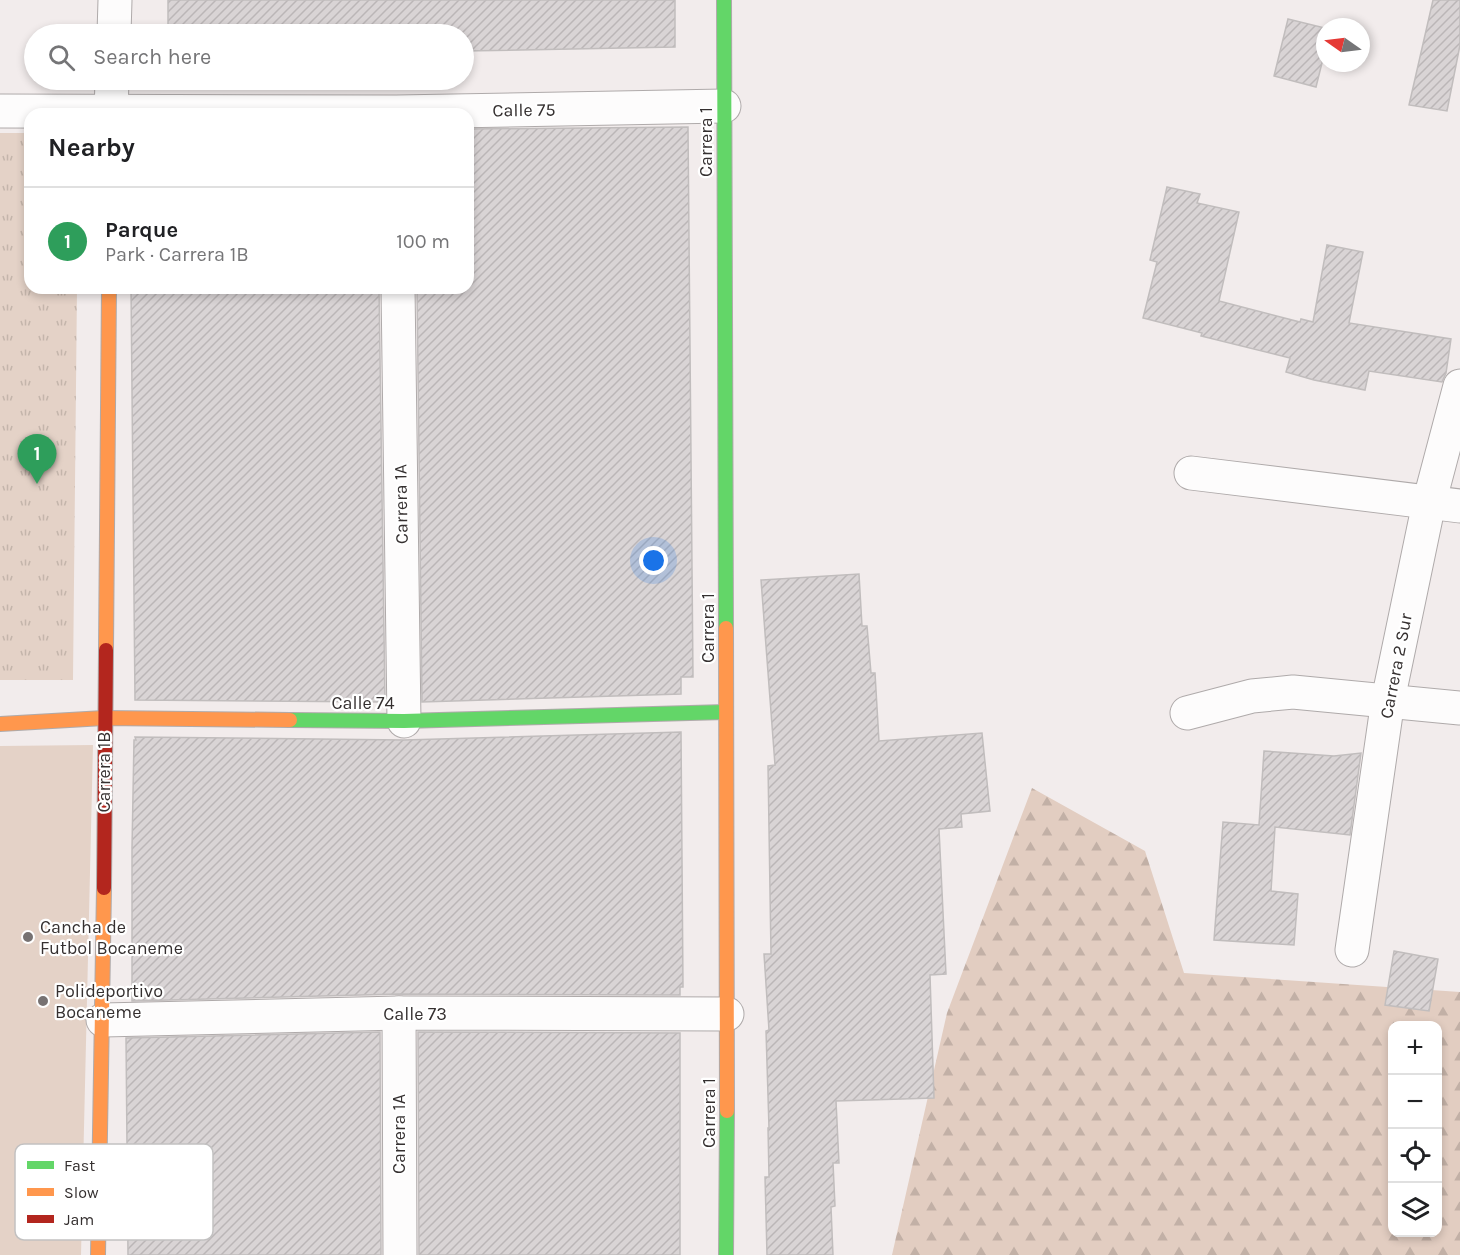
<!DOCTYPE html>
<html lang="en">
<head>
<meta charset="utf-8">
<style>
	body { margin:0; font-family:Karla,sans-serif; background:#f6f6f6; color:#202124 }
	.controls { position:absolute; right:18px; bottom:18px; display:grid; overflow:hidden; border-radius:12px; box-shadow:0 3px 9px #0003 }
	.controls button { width:54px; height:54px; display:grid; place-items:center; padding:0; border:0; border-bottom:2px solid #e0e0e0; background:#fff; color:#202124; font:30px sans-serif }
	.compass { position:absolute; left:1316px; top:18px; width:54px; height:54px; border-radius:50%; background:#fff; box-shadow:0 3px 9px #0003; rotate:284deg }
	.you { position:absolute; left:654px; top:561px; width:21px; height:21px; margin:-15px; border:4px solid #fff; border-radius:50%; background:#1a73e8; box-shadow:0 0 0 9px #1a73e833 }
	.badge { display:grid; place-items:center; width:39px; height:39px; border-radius:50%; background:#777272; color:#fff; font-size:20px; font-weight:700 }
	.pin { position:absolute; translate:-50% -50px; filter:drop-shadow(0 2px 3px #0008) }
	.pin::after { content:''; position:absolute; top:32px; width:21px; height:18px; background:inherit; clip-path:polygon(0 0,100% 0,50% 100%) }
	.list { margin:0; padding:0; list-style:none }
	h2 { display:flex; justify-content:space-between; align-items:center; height:78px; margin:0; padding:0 24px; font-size:26px }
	h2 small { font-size:20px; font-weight:400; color:#757577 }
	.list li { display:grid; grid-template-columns:39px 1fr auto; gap:18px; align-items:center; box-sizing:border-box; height:108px; padding:0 24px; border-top:2px solid #e0e0e0 }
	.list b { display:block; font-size:22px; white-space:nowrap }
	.list p { margin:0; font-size:20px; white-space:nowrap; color:#757577 }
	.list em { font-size:20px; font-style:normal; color:#757577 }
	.icon { flex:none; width:33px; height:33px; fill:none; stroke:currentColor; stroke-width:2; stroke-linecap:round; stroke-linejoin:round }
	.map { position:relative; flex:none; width:1460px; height:1255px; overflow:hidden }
	.search { position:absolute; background:#fff; box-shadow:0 3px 9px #0003; left:24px; top:24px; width:450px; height:66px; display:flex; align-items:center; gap:15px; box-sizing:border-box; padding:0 21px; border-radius:33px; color:#757577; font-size:22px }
	.panel { position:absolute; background:#fff; box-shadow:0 3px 9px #0003; left:24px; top:108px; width:450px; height:186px; border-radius:18px }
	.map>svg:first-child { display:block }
</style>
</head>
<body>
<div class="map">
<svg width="1460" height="1255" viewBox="0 0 1460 1255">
	<defs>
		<pattern id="grass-tufts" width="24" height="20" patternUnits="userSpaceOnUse" patternTransform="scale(1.5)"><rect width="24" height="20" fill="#e4d2c7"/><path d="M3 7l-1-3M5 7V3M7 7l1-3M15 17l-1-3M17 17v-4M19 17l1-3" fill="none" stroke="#c4b5ab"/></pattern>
		<pattern id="forest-firs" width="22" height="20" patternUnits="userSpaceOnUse" patternTransform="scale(1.5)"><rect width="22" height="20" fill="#e2cdc1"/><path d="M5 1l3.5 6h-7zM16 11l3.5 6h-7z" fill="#c2b0a6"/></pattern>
		<pattern id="building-hatch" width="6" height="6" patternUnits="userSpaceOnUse" patternTransform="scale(1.5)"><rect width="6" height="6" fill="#d9d4d5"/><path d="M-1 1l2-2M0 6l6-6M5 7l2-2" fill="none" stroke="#bbb6b7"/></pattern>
	</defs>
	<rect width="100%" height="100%" fill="#f2ecec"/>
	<path fill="url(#grass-tufts)" d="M0,133H30V288H77L73,680H0Z"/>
	<path fill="url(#forest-firs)" fill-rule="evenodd" d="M1032,788L1145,851L1184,973L1460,992V1255H892L947,1013ZM1392,1026H1438V1232H1392Z"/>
	<path fill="#e4d2c7" d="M93,745L81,1255H0V746Z"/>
	<g fill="url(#building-hatch)" stroke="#c1bdbd" stroke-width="1.5">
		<path d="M168,0H675V47L464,51V34H168Z"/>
		<path d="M1433,0H1460V45L1447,111L1409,105Z"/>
		<path d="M1288,19L1325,28V51L1316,87L1274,76Z"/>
		<path d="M688,127L693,677H681V694L422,702L417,288H468V129Z"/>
		<path d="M1167,187L1200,194L1197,203L1239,212L1219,301L1300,322L1301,319L1313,322L1327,245L1363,252L1349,323L1451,339L1446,373L1442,382L1369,371L1365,390L1314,380L1286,372L1290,358L1201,336L1202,333L1143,318L1157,262L1150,260Z"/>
		<path d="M131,288H379L385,702L135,700Z"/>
		<path d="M859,574L862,626H867L871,673H875L879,741L982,733L990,811L961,814L962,827L939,829L946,974L930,975L934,1098L836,1101L839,1163H833L835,1206L831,1207L833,1255H767L765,1177H769L768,1128H769L766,1031L769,1030L764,954H771L768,766L775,765L761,580Z"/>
		<path d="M681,732L683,987H680V995L399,994L132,1001V848L134,740H136L135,737L404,740Z"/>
		<path d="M1264,751L1334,756L1361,753L1350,835L1275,827L1271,891L1298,894L1294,945L1214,940L1223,822L1259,825Z"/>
		<path d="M1394,951L1438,959L1429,1011L1385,1005Z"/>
		<path d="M380,1032L381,1255H128L126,1038Z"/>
		<path d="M418,1032L680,1033V1255H419Z"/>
	</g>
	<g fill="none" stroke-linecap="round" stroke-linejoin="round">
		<defs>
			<g id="street">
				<path d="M114,34L115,0"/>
				<path d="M0,111L396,112L724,106"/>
				<path d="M111,114L112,80"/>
				<path d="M398,288L404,721"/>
				<path d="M1191,473L1460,506"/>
				<path d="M1187,713L1252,696L1293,692L1460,708"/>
				<path d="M1352,950L1388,700L1429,503L1460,386"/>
				<path d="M399,1013L400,1255"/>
				<path d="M103,1020L399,1013L727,1014"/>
			</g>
			<g id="fast">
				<path d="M724,0L726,628"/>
				<path d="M290,720L404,721L726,712"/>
				<path d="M726,1255L727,1111"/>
			</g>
			<g id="slow">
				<path d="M726,628L727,1111"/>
				<path d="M106,650L109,288"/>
				<path d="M0,724L104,718L290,720"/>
				<path d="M98,1255L104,888"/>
			</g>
			<path id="jam" d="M104,888L106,650"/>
		</defs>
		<use href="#street" stroke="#afaaaa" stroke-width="35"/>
		<use href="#fast" stroke="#afaaaa" stroke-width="16"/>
		<use href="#slow" stroke="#afaaaa" stroke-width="16"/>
		<use href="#jam" stroke="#afaaaa" stroke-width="16"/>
		<use href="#street" stroke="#fdfcfc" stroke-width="33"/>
		<use href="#fast" stroke="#63d668" stroke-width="14"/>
		<use href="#slow" stroke="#ff974d" stroke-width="14"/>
		<use href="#jam" stroke="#b3261e" stroke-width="14"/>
	</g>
	<g fill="#777272" stroke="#fff" stroke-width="2">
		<circle cx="28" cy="937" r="6"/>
		<circle cx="43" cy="1001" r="6"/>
	</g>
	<g text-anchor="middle" stroke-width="4.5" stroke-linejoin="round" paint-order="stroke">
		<g font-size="18" fill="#353030" stroke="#fff">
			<text transform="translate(524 110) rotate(-1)" y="6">Calle 75</text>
			<text transform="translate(706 142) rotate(-90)" y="6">Carrera 1</text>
			<text transform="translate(401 504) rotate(-91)" y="6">Carrera 1A</text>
			<text transform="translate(708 628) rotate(-90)" y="6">Carrera 1</text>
			<text transform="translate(1396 666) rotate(-79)" y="6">Carrera 2 Sur</text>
			<text x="363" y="709">Calle 74</text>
			<text transform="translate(104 772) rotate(-90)" y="6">Carrera 1B</text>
			<text x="415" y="1020">Calle 73</text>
			<text transform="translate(709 1113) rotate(-90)" y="6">Carrera 1</text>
			<text transform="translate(399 1134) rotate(-90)" y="6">Carrera 1A</text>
		</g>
		<g font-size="18" fill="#353030" stroke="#fff" text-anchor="start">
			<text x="40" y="933">Cancha de<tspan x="40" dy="21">Futbol Bocaneme</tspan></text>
			<text x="55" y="997">Polideportivo<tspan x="55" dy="21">Bocaneme</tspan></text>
		</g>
	</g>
	<rect x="15" y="1144" width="198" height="96" rx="9" fill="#fff" stroke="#c2c1c1" stroke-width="1.5"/>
	<rect x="27" y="1161" width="27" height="8" fill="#63d668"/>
	<rect x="27" y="1188" width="27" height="8" fill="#ff974d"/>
	<rect x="27" y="1215" width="27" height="8" fill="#b3261e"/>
	<g font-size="16" fill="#353030">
		<text x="64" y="1171">Fast</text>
		<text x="64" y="1198">Slow</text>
		<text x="64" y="1225">Jam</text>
	</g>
</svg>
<div class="controls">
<button>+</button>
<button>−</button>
<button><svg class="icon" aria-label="locate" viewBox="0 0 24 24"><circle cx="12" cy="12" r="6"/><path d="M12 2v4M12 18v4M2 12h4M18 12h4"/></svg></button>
<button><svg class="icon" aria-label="layers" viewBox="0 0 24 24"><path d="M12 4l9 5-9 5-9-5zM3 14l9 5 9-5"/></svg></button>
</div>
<svg class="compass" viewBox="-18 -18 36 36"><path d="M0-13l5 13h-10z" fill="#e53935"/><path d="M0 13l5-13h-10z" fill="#757577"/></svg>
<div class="you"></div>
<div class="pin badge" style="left:37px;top:484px;background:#2e9e5b">1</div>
<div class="search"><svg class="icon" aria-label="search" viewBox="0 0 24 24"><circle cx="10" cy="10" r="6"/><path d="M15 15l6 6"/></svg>Search here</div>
<section class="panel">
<h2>Nearby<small></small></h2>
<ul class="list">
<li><span class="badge" style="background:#2e9e5b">1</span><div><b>Parque</b><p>Park · Carrera 1B</p></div><em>100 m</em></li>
</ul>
</section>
</div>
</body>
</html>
